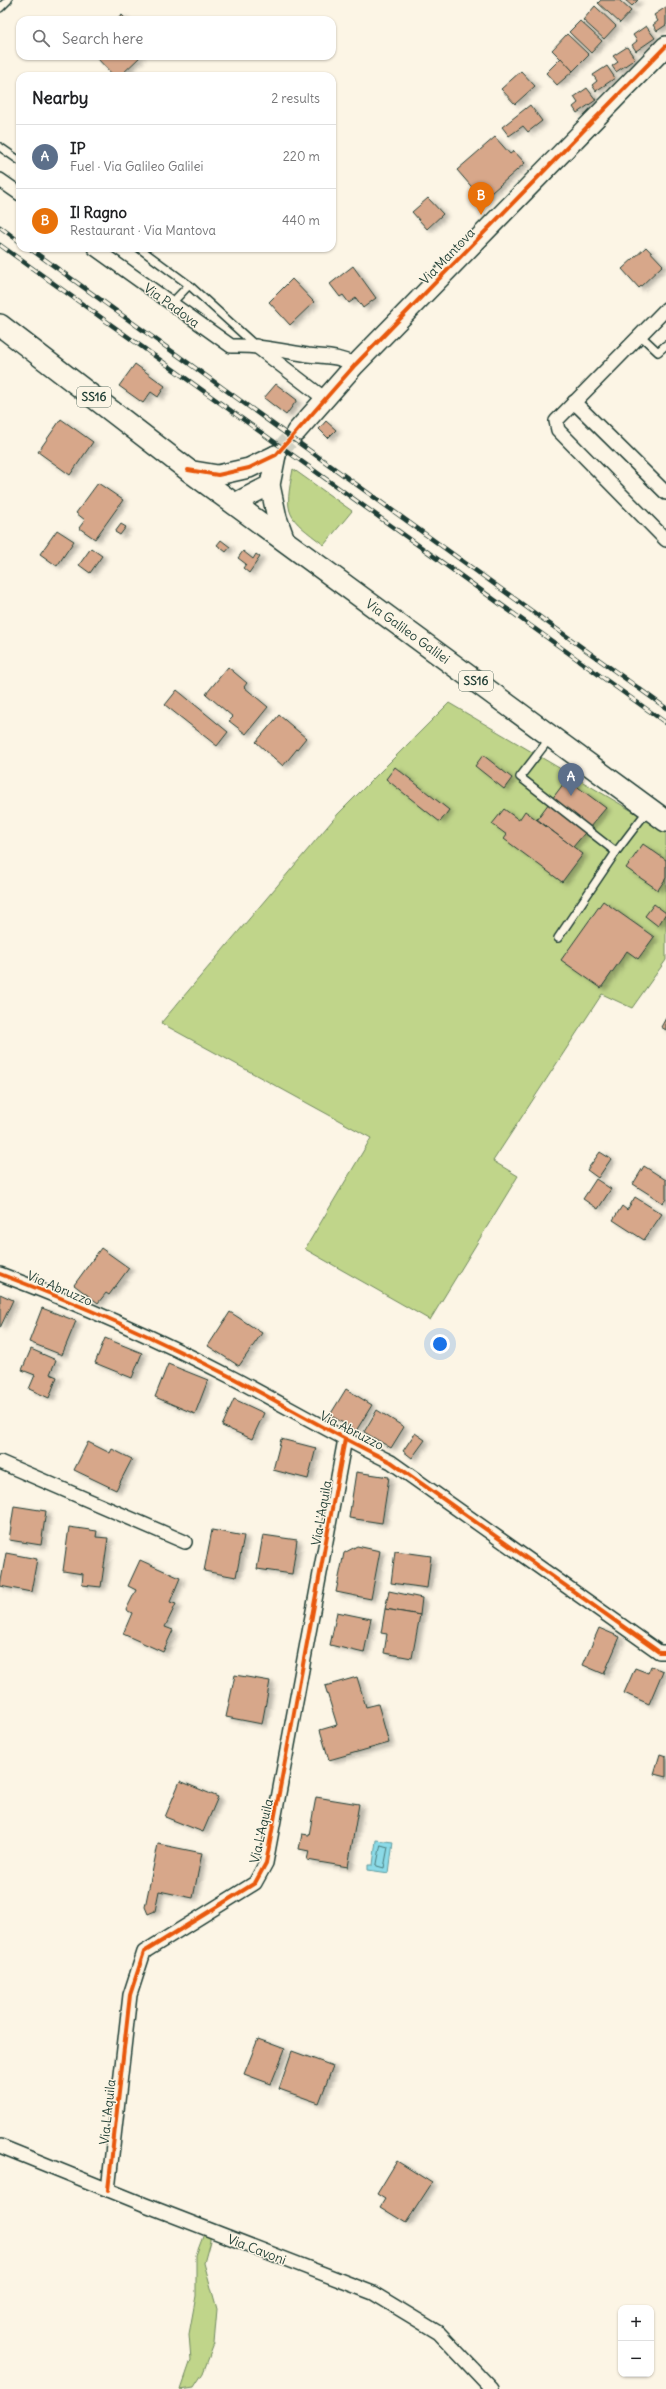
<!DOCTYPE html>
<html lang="en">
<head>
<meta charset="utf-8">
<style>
	body { margin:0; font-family:Delius,sans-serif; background:#f2f2f2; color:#202124 }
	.controls { position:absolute; right:12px; bottom:12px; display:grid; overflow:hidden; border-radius:8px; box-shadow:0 1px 3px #0004 }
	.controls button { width:36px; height:36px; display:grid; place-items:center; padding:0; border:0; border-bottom:1px solid #e0e0e0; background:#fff; color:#202124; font:20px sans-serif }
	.you { position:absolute; left:440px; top:1344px; width:14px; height:14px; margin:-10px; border:3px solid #fff; border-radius:50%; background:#1a73e8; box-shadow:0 0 0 6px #1a73e833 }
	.badge { display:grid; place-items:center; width:26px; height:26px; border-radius:50%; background:#2563eb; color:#fff; font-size:13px; font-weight:700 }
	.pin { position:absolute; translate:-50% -33px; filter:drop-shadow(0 1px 2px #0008) }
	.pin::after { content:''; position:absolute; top:21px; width:14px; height:12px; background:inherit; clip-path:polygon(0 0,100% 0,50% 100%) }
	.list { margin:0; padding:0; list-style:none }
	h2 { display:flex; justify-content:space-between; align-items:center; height:52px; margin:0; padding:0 16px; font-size:17px }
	h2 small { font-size:13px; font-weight:400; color:#757577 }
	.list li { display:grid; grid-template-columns:26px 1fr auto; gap:12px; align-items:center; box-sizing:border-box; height:64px; padding:0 16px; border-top:1px solid #e0e0e0 }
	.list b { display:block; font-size:15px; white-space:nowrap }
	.list p { margin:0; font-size:13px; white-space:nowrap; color:#757577 }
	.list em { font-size:13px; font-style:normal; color:#757577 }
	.icon { flex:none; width:22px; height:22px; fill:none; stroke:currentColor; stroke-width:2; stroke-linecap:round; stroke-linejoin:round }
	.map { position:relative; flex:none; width:666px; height:2389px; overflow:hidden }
	.search { position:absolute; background:#fff; box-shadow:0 1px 3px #0004; left:16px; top:16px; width:320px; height:44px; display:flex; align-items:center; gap:10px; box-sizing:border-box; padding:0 14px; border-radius:12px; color:#757577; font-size:15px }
	.panel { position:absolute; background:#fff; box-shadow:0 1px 3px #0004; left:16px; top:72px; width:320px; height:180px; border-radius:12px }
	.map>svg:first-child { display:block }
</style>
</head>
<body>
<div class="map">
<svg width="666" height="2389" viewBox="0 0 666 2389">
	<defs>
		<filter id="shadow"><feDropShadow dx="4.5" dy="2.5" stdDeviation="2" flood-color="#0004"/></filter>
	</defs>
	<rect width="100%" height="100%" fill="#fcf5e5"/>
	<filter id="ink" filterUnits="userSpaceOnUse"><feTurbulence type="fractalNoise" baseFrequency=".025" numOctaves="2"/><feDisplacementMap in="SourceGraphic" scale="8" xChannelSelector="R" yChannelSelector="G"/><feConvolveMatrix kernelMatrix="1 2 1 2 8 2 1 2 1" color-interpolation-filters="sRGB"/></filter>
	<g filter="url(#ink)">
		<g fill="#c0d58a" stroke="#70895f">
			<path d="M293,469L352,511L324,545C286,516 284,516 293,469Z"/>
			<path d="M449,703L666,831V960L632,1008L602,994L493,1161L518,1176L430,1320L305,1249L371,1138L161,1023L338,814Z"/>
			<path d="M205,2231L210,2237V2241L204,2263L217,2309L214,2344L203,2373L194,2387L181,2389L191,2360L189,2334L196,2296V2255Z"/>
		</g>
		<path fill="#8bdae7" stroke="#609b9f" d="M376,1840L393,1842L389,1873L368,1870V1865H373Z"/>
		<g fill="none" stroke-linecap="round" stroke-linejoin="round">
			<path stroke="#4a7c7c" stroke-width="1" d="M381,1845L388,1847L384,1868L377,1866Z"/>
		</g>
		<g fill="#d7a78a" stroke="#1f3d34" filter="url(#shadow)">
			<path d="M601,0H619L631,11L620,23L598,3Z"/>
			<path d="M625,0H638L632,6Z"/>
			<path d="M595,6L616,26L604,39L583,20Z"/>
			<path d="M666,7V25L657,31L653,25L658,21L654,15Z"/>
			<path d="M122,15L127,20H116Z"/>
			<path d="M580,21L602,41L591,53L569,32Z"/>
			<path d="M646,26L655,38L636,51L632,45L637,41L633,35Z"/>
			<path d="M567,34L589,55L573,71L552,50Z"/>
			<path d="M627,47L635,59L616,72L612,66L618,62L613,56Z"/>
			<path d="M95,56H141L120,76H114Z"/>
			<path d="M561,58L573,71L557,85L546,73Z"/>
			<path d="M607,66L615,78L596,91L592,85L597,81L593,75Z"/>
			<path d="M521,71L535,86L515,104L501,89Z"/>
			<path d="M587,88L596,100L577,113L573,107L578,103L574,97Z"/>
			<path d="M530,105L542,121L528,132L523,126L509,136L502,127Z"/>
			<path d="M495,137L510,154L514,151L525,163L483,200L457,170Z"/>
			<path d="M428,198L443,214L427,229L412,212Z"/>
			<path d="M646,247L663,265L639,288L622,269Z"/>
			<path d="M353,266L376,298L363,308L356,298L349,303L343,295L340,297L330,284Z"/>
			<path d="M292,279L314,302L290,325L269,302Z"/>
			<path d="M135,364L165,386L158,397L151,392L143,403L119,386Z"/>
			<path d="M276,384L297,400L286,415L264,398Z"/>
			<path d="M61,419L93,442L70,475L38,452Z"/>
			<path d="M326,421L336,430L328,438L319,429Z"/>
			<path d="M98,483L123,500L95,539L79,528L85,520L76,513Z"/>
			<path d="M121,524L126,527L120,535L115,532Z"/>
			<path d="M57,530L74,541L57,566L40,554Z"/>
			<path d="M221,540L230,547L226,552L217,545Z"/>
			<path d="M91,548L102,556L90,573L79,565Z"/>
			<path d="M243,551L253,559L256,554L260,557L249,573L243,568L246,564L238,558Z"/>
			<path d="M228,667L247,683L244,687L268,707L246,734L229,721L233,717L206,694Z"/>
			<path d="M177,690L228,732L217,746L165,705Z"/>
			<path d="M279,715L306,738L283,766L256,742Z"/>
			<path d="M483,755L512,778L504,789L475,766Z"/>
			<path d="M395,767L449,810L440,822L386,779Z"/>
			<path d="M567,779L606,808L573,847L537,819Z"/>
			<path d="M504,809L519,820L525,811L583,854L562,882L504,839L507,835L492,824Z"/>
			<path d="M643,844L666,860V878L658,890L626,868Z"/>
			<path d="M603,901L654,937L638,959L627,951L601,988L561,960Z"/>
			<path d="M654,904L666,913L658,926L645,916Z"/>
			<path d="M666,1018V1030L661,1027Z"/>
			<path d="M600,1152L611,1159L598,1178L587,1170Z"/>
			<path d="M644,1166L666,1180V1199L663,1203L633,1184Z"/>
			<path d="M596,1179L611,1189L598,1209L583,1199Z"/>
			<path d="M635,1197L662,1214L644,1240L613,1220L622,1206L627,1210Z"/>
			<path d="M101,1248L129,1268L109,1295L106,1293L98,1303L74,1285Z"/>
			<path d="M0,1294L13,1300L0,1328Z"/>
			<path d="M42,1308L76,1321L62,1355L29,1342Z"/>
			<path d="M230,1312L262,1333L239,1366L208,1346Z"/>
			<path d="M105,1338L142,1353L132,1378L95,1363Z"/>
			<path d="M31,1349L56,1360L50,1374L57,1377L49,1398L29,1389L35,1375L22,1370Z"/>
			<path d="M168,1364L208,1380L195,1414L155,1397Z"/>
			<path d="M346,1389L372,1405L356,1431L330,1415Z"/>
			<path d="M234,1399L264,1413L252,1439L222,1426Z"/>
			<path d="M377,1410L404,1427L391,1448L364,1432Z"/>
			<path d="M415,1433L425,1440L412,1458L403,1451Z"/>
			<path d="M281,1439L316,1448L308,1479L273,1470Z"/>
			<path d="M88,1442L110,1453L112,1449L132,1459L116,1490L74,1470Z"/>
			<path d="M356,1472L389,1477L382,1523L349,1518Z"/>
			<path d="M14,1506L46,1511L41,1545L9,1540Z"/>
			<path d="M69,1527L97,1531L96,1537L108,1538L101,1587L82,1585L83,1574L63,1571Z"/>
			<path d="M212,1530L244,1536L236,1577L204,1571Z"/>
			<path d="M263,1535L297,1540L292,1574L257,1569Z"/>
			<path d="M357,1546L380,1551L371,1599L336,1592L344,1553Z"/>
			<path d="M395,1551L431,1556L427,1588L391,1583Z"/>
			<path d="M6,1553L37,1559L31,1592L0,1586Z"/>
			<path d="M140,1560L180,1578L170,1602L176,1604L165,1627L173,1630L163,1652L123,1634L132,1613L126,1610L136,1590L128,1586Z"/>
			<path d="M389,1591L422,1598L420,1615L385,1609Z"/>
			<path d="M385,1609L420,1615L412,1658L384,1653L387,1634L381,1633Z"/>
			<path d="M337,1612L371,1619L364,1653L330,1645Z"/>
			<path d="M599,1628L620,1637L604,1674L583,1665Z"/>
			<path d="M651,1666L663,1671L649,1704L624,1693L635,1668L648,1673Z"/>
			<path d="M235,1675L270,1681L262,1724L226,1717Z"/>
			<path d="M357,1677L366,1707L378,1704L389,1743L329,1760L320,1730L337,1725L325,1686Z"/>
			<path d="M660,1754L666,1756V1777L654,1774Z"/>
			<path d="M180,1781L218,1797L203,1832L165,1817Z"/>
			<path d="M316,1797L359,1804L348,1867L307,1860L309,1851L299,1849L302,1834L309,1835Z"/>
			<path d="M158,1844L202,1853L193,1898L159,1891L155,1911L148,1914L145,1907Z"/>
			<path d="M258,2039L285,2049L271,2084L244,2074Z"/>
			<path d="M292,2051L333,2066L319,2103L279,2089Z"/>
			<path d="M397,2161L432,2183L406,2223L380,2207L385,2199L377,2194Z"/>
		</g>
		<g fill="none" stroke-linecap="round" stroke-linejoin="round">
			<path stroke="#d0d0c2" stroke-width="19" stroke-dasharray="19 10" stroke-linecap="butt" d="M276,455L296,432"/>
			<defs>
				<g id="lane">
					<path d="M0,8L8,0"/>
					<path d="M0,147L20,161"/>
					<path d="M139,248L189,285L255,345"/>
					<path d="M171,304L189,285"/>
					<path d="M640,335L658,352L666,345"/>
					<path d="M550,738L520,777L616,852L648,810"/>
					<path d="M558,938L616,852"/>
				</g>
				<g id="street">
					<path d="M0,180L20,194"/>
					<path d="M94,248L231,346C258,345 282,351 308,355C326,357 339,356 355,365"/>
					<path d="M666,309L556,421L558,430L666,540"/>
					<path d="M256,346L325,399"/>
					<path d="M574,402L666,493"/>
					<path d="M0,1274C79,1304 158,1339 233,1378C286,1406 337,1436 391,1462L659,1652H666"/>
					<path d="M0,1462L185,1542"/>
					<path d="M0,2146L143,2204L373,2293L439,2333L492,2389"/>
					<path d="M108,2190L130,1995L144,1952L255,1883L266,1863L345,1439"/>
				</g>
				<g id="secondary">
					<path d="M296,432L355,365L666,46"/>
					<path d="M276,455L270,485L277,518L285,540"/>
					<path d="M188,470L218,475L249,468L276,455"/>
					<path d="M235,503L270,485"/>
				</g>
				<path id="primary" d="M0,325L188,470L666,821"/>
			</defs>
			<use href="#lane" stroke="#1f3d34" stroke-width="10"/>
			<use href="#street" stroke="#1f3d34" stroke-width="16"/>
			<use href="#secondary" stroke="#1f3d34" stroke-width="22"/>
			<use href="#primary" stroke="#1f3d34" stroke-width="24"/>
			<use href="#lane" stroke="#fcf5e5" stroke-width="7"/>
			<use href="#street" stroke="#fcf5e5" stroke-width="13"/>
			<use href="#secondary" stroke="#fcf5e5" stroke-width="19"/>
			<use href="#primary" stroke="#fcf5e5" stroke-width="21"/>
			<defs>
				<g id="rail">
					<path d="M0,227L20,242"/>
					<path d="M0,245L666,723"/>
					<path d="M29,248L666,708"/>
				</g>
			</defs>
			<use href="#rail" stroke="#1f3d34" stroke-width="4.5"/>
			<use href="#rail" stroke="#fcf5e5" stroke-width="3" stroke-dasharray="9" stroke-linecap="butt"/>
			<defs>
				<g id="cycleway">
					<path d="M188,470L218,475L249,468L276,455L355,365L666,46"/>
					<path d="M0,1274C79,1304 158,1339 233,1378C286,1406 337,1436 391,1462L659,1652H666"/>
					<path d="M108,2190L130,1995L144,1952L255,1883L266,1863L345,1439"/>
				</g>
			</defs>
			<use href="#cycleway" stroke="#fcf5e5" stroke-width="6"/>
			<use href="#cycleway" stroke="#e8590c" stroke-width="4"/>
		</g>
	</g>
	<g text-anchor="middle" stroke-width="3" stroke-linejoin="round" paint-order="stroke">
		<g fill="#fcf5e5" stroke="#617469" stroke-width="1">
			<rect x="77" y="387" width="34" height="20" rx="3"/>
			<rect x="459" y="671" width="34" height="20" rx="3"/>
		</g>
		<g font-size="12" font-weight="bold" fill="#1f3d34">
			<text x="94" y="401">SS16</text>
			<text x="476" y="685">SS16</text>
		</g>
		<g font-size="13" fill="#1f3d34" stroke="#fcf5e5">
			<text transform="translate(447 256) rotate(-46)" y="5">Via Mantova</text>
			<text transform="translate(172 305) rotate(36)" y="5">Via Padova</text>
			<text transform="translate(408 631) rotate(36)" y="5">Via Galileo Galilei</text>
			<text transform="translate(60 1288) rotate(23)" y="5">Via Abruzzo</text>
			<text transform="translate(352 1430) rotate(27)" y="5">Via Abruzzo</text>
			<text transform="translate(321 1513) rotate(-80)" y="5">Via L'Aquila</text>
			<text transform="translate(261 1831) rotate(-77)" y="5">Via L'Aquila</text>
			<text transform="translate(107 2112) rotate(-84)" y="5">Via L'Aquila</text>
			<text transform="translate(257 2249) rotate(21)" y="5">Via Cavoni</text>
		</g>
	</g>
</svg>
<div class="controls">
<button>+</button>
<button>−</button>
</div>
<div class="you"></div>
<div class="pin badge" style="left:571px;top:796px;background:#5c6f8a">A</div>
<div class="pin badge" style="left:481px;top:215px;background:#e8710a">B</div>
<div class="search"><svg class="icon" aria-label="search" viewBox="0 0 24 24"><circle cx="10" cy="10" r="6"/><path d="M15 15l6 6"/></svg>Search here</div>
<section class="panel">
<h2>Nearby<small>2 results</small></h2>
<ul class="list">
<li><span class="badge" style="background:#5c6f8a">A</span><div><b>IP</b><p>Fuel · Via Galileo Galilei</p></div><em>220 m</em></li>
<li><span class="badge" style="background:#e8710a">B</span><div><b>Il Ragno</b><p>Restaurant · Via Mantova</p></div><em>440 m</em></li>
</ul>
</section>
</div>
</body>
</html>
